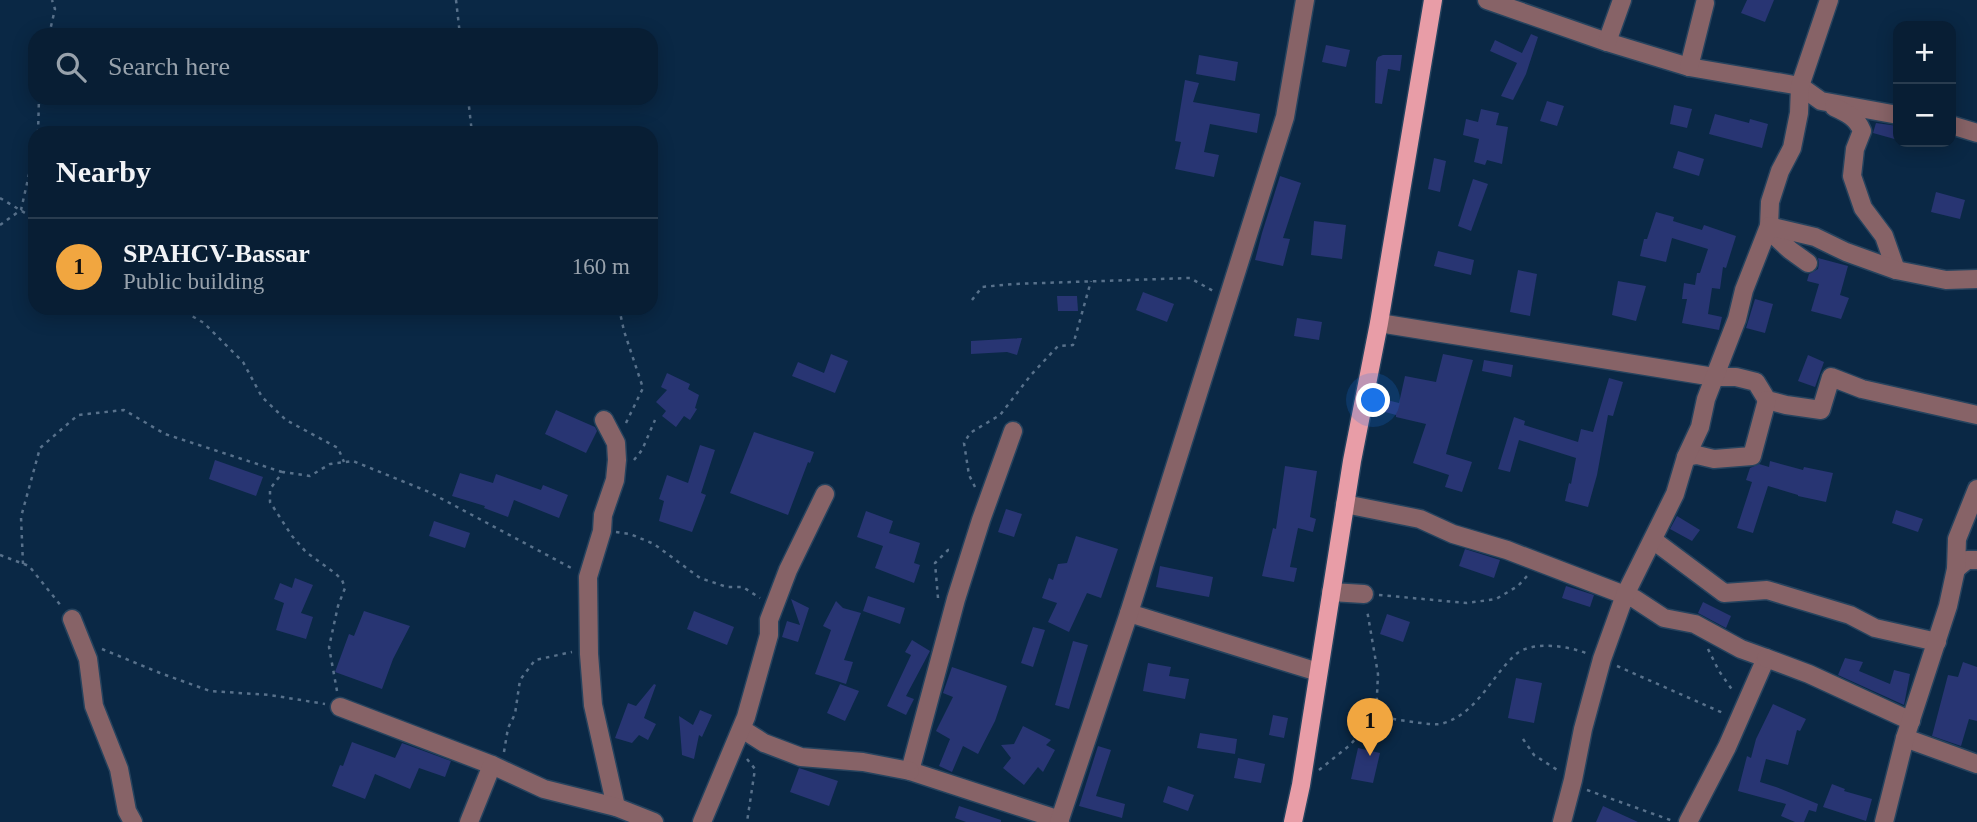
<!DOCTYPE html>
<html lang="en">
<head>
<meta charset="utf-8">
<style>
	body { margin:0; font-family:Georgia,serif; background:#162b40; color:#f1f3f6 }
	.controls { position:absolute; right:21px; top:21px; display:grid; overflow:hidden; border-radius:14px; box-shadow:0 4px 18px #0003 }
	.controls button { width:63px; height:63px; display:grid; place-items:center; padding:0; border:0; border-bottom:2px solid #293c4f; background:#081e34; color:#f1f3f6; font:35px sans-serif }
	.you { position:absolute; left:1374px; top:401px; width:24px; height:24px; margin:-18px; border:5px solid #fff; border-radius:50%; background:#1a73e8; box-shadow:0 0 0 10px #1a73e833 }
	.badge { display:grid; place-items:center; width:46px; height:46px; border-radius:50%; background:#f1a640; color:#111; font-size:23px; font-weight:700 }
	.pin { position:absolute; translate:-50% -58px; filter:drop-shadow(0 2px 4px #0008) }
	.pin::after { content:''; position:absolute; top:37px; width:24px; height:21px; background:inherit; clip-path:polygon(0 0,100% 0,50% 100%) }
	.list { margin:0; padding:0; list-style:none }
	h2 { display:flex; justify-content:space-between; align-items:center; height:91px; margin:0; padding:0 28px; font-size:30px }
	h2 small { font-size:23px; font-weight:400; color:#98a2ac }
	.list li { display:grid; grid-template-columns:46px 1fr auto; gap:21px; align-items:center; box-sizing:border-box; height:98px; padding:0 28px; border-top:2px solid #293c4f }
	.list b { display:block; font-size:26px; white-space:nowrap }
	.list p { margin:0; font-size:23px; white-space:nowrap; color:#98a2ac }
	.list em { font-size:23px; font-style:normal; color:#98a2ac }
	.icon { flex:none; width:38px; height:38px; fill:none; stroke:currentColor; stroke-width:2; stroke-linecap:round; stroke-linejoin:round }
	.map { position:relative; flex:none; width:1977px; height:822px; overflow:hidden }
	.search { position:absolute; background:#081e34; box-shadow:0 4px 18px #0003; left:28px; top:28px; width:630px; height:77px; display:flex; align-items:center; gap:18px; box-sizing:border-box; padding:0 24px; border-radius:21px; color:#98a2ac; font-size:26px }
	.panel { position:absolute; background:#081e34; box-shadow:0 4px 18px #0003; left:28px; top:126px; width:630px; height:189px; border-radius:21px }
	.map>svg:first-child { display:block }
</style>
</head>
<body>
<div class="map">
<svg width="1977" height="822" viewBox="0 0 1977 822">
	<rect width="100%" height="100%" fill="#0a2845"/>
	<g fill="#283573">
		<path d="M1747,0H1774L1765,22L1741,13Z"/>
		<path d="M1531,34L1538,37L1526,74L1513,100L1501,96L1517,63L1490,51L1495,40L1522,53Z"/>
		<path d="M1326,45L1350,50L1346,67L1322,62Z"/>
		<path d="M1199,55L1238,62L1235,81L1196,74Z"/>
		<path d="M1383,55H1402L1400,71L1388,69L1382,104L1375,103L1376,62L1378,57Z"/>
		<path d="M1185,80L1199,83L1193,102L1260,114L1257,133L1210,124L1204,152L1219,155L1214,177L1175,169L1181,142L1175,141Z"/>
		<path d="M1547,101L1564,106L1557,126L1540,121Z"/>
		<path d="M1674,105L1692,109L1687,128L1670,124Z"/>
		<path d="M1481,109L1499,113L1496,125L1508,127L1502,164L1487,160L1485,165L1474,162L1479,139L1463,135L1466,119L1478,122Z"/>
		<path d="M1715,114L1749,123L1750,119L1768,124L1762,148L1709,134Z"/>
		<path d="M1876,123L1898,126V140L1873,133Z"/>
		<path d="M1678,151L1704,159L1699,176L1673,168Z"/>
		<path d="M1434,158L1446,161L1440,192L1428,189Z"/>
		<path d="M1280,176L1301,183L1283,238L1290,239L1283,266L1255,260L1262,233Z"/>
		<path d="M1473,179L1488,184L1471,231L1458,226Z"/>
		<path d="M1936,192L1965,200L1960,219L1931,212Z"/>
		<path d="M1656,212L1674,217L1673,221L1702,230L1704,225L1736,236L1726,268L1723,267L1720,289L1712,288L1708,314L1722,317L1719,330L1682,323L1687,299H1682L1684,283L1695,285L1697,273H1700L1708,249L1672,238L1666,262L1640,256L1644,239H1647Z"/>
		<path d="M1314,221L1346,225L1342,259L1311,255Z"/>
		<path d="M1438,251L1474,260L1471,275L1434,266Z"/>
		<path d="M1818,258L1848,266L1840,295L1849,298L1841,319L1811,311L1819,284L1807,281L1809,274L1818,269L1819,263Z"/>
		<path d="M1518,270L1537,274L1530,316L1510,312Z"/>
		<path d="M1618,281L1646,286L1636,321L1612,315Z"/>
		<path d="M1143,292L1174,304L1167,322L1136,310Z"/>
		<path d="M1057,296H1077L1078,311H1058Z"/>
		<path d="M1755,299L1773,304L1765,333L1746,328Z"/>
		<path d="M1297,318L1322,322L1319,340L1294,336Z"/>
		<path d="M1022,338L1017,355L1007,352L971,354V341Z"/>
		<path d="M831,354L848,361L835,393L792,376L798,362L824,373Z"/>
		<path d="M1443,354L1473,360L1446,454L1472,462L1462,492L1445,487L1449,475L1413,463L1426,424L1396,417V415L1385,412L1387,400L1399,403L1405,376L1436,382Z"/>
		<path d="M1808,355L1824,362L1815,387L1798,381Z"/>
		<path d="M1484,360L1513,365L1511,377L1482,371Z"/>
		<path d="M667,373L690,384L688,389L699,395L695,408L697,409L690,420L684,416L676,427L662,416L666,411L656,402L667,390L661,387Z"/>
		<path d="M1609,378L1623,382L1613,416L1608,415L1597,475L1588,507L1565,501L1569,483L1571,484L1576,458L1519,440L1510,472L1498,469L1514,417L1525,421L1524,425L1578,442L1581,429L1593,432Z"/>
		<path d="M556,410L595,427L597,431L586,453L545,434Z"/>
		<path d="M754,432L814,452L810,463L808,462L788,515L730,493Z"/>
		<path d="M700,445L715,450L701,493L706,495L692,532L659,521L664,501L659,499L667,475L688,483Z"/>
		<path d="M215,460L263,477L256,496L209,479Z"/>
		<path d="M1770,461L1803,470L1804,467L1833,473L1826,502L1798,496V495L1768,486L1753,533L1737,528L1752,482L1746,480L1750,468L1759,464L1769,467Z"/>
		<path d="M1285,466L1317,471L1310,517L1316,519L1313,532L1298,528L1290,567L1297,568L1294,582L1262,576L1273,528L1276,529Z"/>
		<path d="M460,473L493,483L496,474L541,490L543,485L568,495L559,518L514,500L508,517L484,508L485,506L452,496Z"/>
		<path d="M1006,509L1022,514L1014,537L998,532Z"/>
		<path d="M1896,510L1923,519L1918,532L1892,523Z"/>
		<path d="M866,511L893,521L889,533L920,543L914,563L920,565L914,583L875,568L883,546L857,537Z"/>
		<path d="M1677,516L1700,530L1692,541L1670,529Z"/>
		<path d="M434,521L470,533L465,548L429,536Z"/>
		<path d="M1076,536L1118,549L1101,598L1087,593L1069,632L1048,622L1057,603L1042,598L1049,578L1053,580L1058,564L1067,563Z"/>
		<path d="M1465,549L1500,560L1494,578L1459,566Z"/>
		<path d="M1160,566L1213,577L1209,597L1156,587Z"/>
		<path d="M295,578L313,585L301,613L313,617L306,639L276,630L284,603L274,599L280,583L292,588Z"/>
		<path d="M1566,586L1594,595L1590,607L1562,598Z"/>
		<path d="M868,596L905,608L900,624L863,611Z"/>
		<path d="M791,599L809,608L798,642L782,637L787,621L800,625Z"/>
		<path d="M836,601L843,608L861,613L844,660L853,662L846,684L815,674L831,630L823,626Z"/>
		<path d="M1703,602L1731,616L1726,628L1698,613Z"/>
		<path d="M364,611L410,626L393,659L382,689L335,672L349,634L354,636Z"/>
		<path d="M694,611L734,627L727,645L687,629Z"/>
		<path d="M1387,614L1410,622L1403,642L1380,634Z"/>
		<path d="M1033,627L1045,630L1033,667L1021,663Z"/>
		<path d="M912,640L930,651L906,696L914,699L906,715L887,706L911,655L905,652Z"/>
		<path d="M1073,641L1088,645L1069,709L1055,705Z"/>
		<path d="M1845,658L1863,662L1859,671L1890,684L1894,670L1910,674L1904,705L1838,675Z"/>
		<path d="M1963,662L1977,667V721L1969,719L1961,746L1932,736L1948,675L1958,677Z"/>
		<path d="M1148,663L1171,667L1169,676L1189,679L1185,699L1143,691Z"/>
		<path d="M952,667L1007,686L995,721L978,754L963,746L952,772L939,766L950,739L936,731L953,697L943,693Z"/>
		<path d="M1516,678L1542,683L1534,723L1508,718Z"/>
		<path d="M654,684L656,685L644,718L656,724L648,740L639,735L632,743L615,738L628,703L636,706Z"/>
		<path d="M840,684L859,691L845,721L827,713Z"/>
		<path d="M1773,704L1806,719L1800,731L1797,730L1788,765L1766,759L1760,782L1776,787L1818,804L1816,812L1809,810L1804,822H1795L1781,816L1786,804L1738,791L1747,756L1751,758L1756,739Z"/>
		<path d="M700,710L712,715L702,737L699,735L694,759L682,755L679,716L693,725Z"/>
		<path d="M1273,715L1288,718L1284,738L1269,735Z"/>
		<path d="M1023,726L1051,740L1046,745L1055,750L1043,772L1038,767L1024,785L1003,768L1011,758L1001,745L1014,744Z"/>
		<path d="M1200,733L1237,739L1235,754L1197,748Z"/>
		<path d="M352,742L395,758L402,743L451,761L445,777L419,768L410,789L375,774L365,799L332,786L340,765L343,766Z"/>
		<path d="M1098,746L1111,750L1096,796L1125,804L1122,818L1079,806Z"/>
		<path d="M1358,748L1380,753L1373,783L1351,779Z"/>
		<path d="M1238,758L1265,764L1261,783L1234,778Z"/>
		<path d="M799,768L838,781L829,806L790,792Z"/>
		<path d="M1832,784L1845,789L1844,791L1872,799L1866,821L1823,807Z"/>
		<path d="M1168,786L1194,795L1188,811L1163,802Z"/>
		<path d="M959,806L1001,820V822H966L955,818Z"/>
		<path d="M1603,806L1638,822H1596Z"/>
	</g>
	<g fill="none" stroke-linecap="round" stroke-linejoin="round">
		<defs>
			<g id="minor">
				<path d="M1487,0L1607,42L1689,67L1800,86L1821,101L1898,115"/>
				<path d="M1607,42L1622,0"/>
				<path d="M1689,67L1705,3"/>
				<path d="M1834,107C1847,113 1857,118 1862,131L1855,149L1852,176L1863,208L1884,236L1896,270"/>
				<path d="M1951,125L1977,133"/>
				<path d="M1808,263L1790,250L1776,237L1769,226L1770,202L1780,171L1792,148L1799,113L1800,86L1829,0"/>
				<path d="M1379,323L1714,377H1736L1756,382L1767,400L1786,405L1821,410L1831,377L1862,389L1977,415"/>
				<path d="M604,420L616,443L617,460L615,480L603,515L602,531L588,577L589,654L593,705L616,807"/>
				<path d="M1013,431L981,520L956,599L910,771L1060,820"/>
				<path d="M1686,457L1697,455L1714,459L1752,456L1767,400"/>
				<path d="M1345,504L1420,519L1453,534L1507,550L1635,599L1664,618L1695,624L1741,649L1766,658L1727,747L1688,822"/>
				<path d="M1653,540L1724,593L1767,590L1850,615L1875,628L1937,642"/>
				<path d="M1956,569L1967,560H1977"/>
				<path d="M1331,592L1364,594"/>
				<path d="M1129,613L1318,672"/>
				<path d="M72,619L88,659L94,706L119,769L127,811L133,822"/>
				<path d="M1766,658L1809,674L1911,721"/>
				<path d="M340,707L492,765L544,789L616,807L654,822"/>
				<path d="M742,729L764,743L801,757L863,762L910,771"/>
				<path d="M1905,738L1977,764"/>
				<path d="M469,822L492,765"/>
				<path d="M702,822L746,717L769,635V620L788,570L825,494"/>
				<path d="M1059,822L1129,613L1285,117L1305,0"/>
				<path d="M1562,822L1573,780L1583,729L1602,659L1625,595L1675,494L1686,457L1700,427L1706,399L1737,319L1744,290L1769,226L1815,237L1846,252L1896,270L1946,280L1977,279"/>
				<path d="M1884,822L1905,738L1948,606L1956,569L1957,539L1977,489"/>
			</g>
			<path id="major" d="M1293,822L1301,785L1352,461L1379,323L1433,0"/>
		</defs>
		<use href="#minor" stroke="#26435e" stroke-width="21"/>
		<use href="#major" stroke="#26435e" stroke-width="21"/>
		<g stroke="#58718b" stroke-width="2.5" stroke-dasharray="3.5 5" stroke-linecap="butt">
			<path d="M456,0L460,35"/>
			<path d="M49,35L55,9L52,0"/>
			<path d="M468,98L472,133"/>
			<path d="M38,133L39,98"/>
			<path d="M0,198L35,219"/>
			<path d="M0,225L21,210L35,148"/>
			<path d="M972,300L982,287L1013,284L1190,278L1215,292"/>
			<path d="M178,308L204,323L243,362L262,397L286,420L338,448L344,462"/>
			<path d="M619,308L624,331L643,388L625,425"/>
			<path d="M634,460L642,450L655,420"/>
			<path d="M975,487L969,475L964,443L970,433L1000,415L1031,375L1058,346L1073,345L1091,281"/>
			<path d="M616,532L630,534L654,544L700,578L727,587H743L760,598"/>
			<path d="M0,555L29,566L62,607"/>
			<path d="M23,564L21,517L40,448L78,415L124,410L165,434L282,472"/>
			<path d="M1379,595L1467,603L1496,599L1518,586L1528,575"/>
			<path d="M938,598L935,563L948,550H954"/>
			<path d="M102,649L160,673L210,691L270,695L325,704"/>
			<path d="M1708,649L1719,671L1733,691"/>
			<path d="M1617,666L1723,713"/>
			<path d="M337,691L329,647L338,606L345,588L342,580L336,574L306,552L292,536L270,502V489L283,472L310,476L330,464L353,461L429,492L575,570"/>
			<path d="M1376,716C1388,718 1432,726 1441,724C1477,714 1490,678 1515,655C1531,640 1570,646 1588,654"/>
			<path d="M1523,739L1534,755L1559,771"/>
			<path d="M504,752L508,728L515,714L520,680L535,660L572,652"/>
			<path d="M747,759L755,769L747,822"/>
			<path d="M1319,770L1350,745L1376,716L1378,674L1367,610"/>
			<path d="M1587,790L1673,821"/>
		</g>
		<use href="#minor" stroke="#876367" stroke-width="18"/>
		<use href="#major" stroke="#e89da7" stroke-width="18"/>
	</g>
</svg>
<div class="controls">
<button>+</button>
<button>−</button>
</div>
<div class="you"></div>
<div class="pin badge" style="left:1370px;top:756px">1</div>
<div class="search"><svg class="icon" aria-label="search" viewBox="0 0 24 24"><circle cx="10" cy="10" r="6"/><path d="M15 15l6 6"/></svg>Search here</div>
<section class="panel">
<h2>Nearby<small></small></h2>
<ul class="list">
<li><span class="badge">1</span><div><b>SPAHCV-Bassar</b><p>Public building</p></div><em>160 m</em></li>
</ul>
</section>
</div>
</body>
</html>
